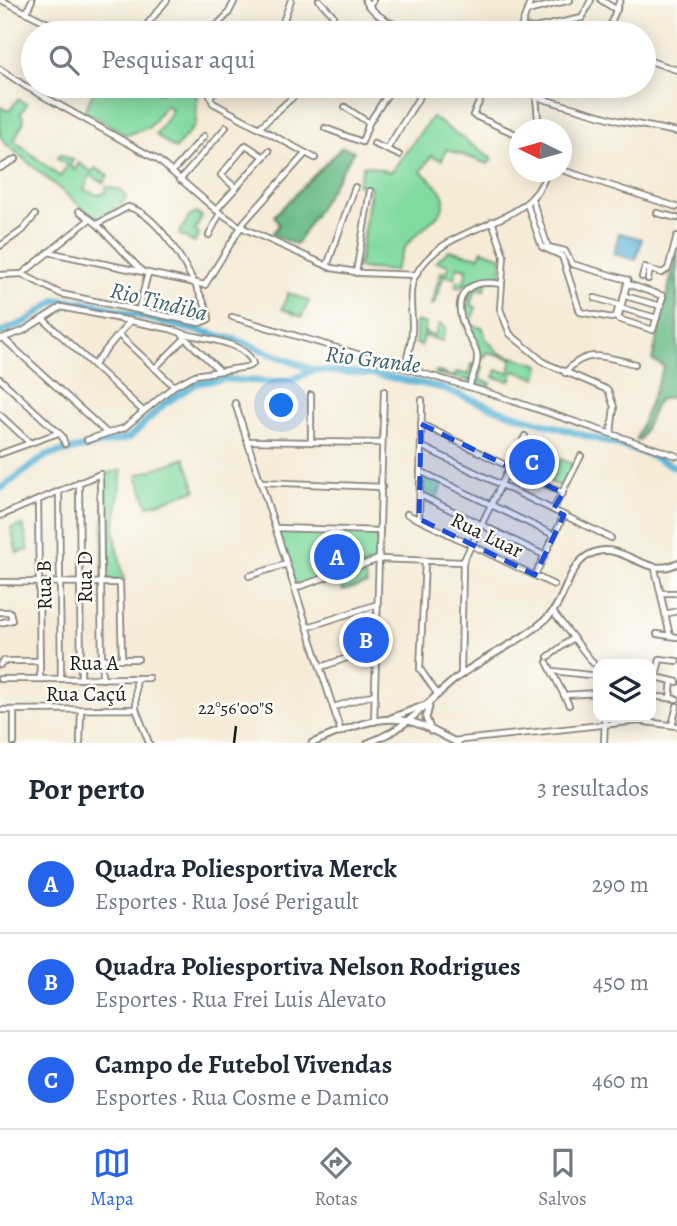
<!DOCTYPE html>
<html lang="pt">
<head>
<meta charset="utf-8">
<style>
	body { margin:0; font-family:Alegreya,serif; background:#f2f2f3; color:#1f2937 }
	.controls { position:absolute; right:21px; bottom:21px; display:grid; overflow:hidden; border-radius:14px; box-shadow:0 4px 18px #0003 }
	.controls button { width:63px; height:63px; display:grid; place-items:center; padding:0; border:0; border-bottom:2px solid #e0e1e3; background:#fff; color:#1f2937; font:35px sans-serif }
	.compass { position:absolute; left:509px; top:119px; width:63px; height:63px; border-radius:50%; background:#fff; box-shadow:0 4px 18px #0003; rotate:275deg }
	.you { position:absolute; left:282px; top:406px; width:24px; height:24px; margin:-18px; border:5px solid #fff; border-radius:50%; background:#1a73e8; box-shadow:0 0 0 10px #1a73e833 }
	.badge { display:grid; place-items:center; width:46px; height:46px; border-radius:50%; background:#2563eb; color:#fff; font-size:23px; font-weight:700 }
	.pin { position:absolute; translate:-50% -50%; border:4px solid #fff; box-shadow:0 2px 7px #0006 }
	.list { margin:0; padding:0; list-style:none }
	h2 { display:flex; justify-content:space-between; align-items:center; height:91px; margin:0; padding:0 28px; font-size:30px }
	h2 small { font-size:23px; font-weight:400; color:#747a83 }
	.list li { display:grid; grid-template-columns:46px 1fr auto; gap:21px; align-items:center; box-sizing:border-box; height:98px; padding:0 28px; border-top:2px solid #e0e1e3 }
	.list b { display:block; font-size:26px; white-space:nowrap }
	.list p { margin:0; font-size:23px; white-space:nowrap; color:#747a83 }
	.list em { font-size:23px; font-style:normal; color:#747a83 }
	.icon { flex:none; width:38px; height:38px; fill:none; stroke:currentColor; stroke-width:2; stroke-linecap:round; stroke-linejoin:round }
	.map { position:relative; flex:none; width:677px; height:743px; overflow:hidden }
	.search { position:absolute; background:#fff; box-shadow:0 4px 18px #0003; left:21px; right:21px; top:21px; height:77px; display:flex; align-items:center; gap:18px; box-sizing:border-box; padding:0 24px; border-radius:38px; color:#747a83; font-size:26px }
	.sheet { height:385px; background:#fff }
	nav { display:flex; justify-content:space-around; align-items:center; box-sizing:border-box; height:98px; border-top:2px solid #e0e1e3; background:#fff; font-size:19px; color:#747a83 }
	nav a { display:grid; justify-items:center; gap:4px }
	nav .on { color:#2563eb }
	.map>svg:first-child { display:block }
</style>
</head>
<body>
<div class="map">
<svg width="677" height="743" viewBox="0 0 677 743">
	<rect width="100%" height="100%" fill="#fdfcf7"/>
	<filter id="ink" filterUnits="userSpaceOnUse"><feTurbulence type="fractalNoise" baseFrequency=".0143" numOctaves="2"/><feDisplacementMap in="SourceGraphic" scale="14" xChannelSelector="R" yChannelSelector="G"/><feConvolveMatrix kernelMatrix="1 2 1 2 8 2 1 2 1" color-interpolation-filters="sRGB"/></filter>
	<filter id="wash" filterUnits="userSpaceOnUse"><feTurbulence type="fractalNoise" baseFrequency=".00686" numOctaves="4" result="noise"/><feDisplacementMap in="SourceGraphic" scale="28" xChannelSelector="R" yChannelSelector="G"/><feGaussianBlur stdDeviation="1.57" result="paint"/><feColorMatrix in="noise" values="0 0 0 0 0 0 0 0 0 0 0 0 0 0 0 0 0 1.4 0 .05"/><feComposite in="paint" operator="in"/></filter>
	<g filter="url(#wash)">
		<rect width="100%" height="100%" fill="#f5ebd7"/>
		<g fill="#81daa0" stroke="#4e7b5e" stroke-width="2">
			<path d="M96,86H147L160,92L178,86L197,96L196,124L175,149L156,135L172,110L165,105L150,127L127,135L84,111Z"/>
			<path d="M18,99L27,104L21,113L24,121L14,140L60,177L67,165L57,159L60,154L73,160L70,166L75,170L79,163L92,172L95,168L108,175L104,183L90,175L84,190L98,195L105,193L107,187L121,190L126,197L122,204L97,220L5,143L0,136V107L9,111Z"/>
			<path d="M432,117L492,159L488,164L446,149L442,160L431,156L421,172C471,208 428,217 406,246C401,253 398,263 394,271L358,268L371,187L357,184L364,165L391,172Z"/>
			<path d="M196,213L202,216L195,231L199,234L194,243L179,234L189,217Z"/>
			<path d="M449,250L479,257L482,250L502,257L500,279L473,281L459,288L456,287L457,281L464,282L467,269L457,267L454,278L444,275L434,304L431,305L441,272L447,273L449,265L436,262Z"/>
			<path d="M486,282L485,290L476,289L471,305L476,307L470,325L483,328L486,339L499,353L540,365L537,378L514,371L510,381L494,377L497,370L509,373L512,359L488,352L483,358L478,354V341L465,325L463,302L466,300L469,287Z"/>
			<path d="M288,293L309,301L302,317L282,309Z"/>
			<path d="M416,321L426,324L424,333L435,336L439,324L446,327L442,341L424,336L421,346L416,344Z"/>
			<path d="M472,364L483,367L479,380L491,383L488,390L466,380L435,374L436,371L453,377L457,372L469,375Z"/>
			<path d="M185,458L196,490L148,506L137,475Z"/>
			<path d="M561,459L574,465L564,488L550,482L557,467L550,479L542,475L549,461L558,465Z"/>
			<path d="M122,470L114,531L124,581L103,580L104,474Z"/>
			<path d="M424,475L443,484L435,500L423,494Z"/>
			<path d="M23,525L29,550L17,553L11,528Z"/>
			<path d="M277,530L377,533V561L296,588Z"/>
			<path d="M363,567L367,584L343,591L338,575Z"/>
		</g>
		<g fill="#68ba86" stroke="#426b51" stroke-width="2">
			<path d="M342,147L354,151L296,245L272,234L279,225L274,216Z"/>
			<path d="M677,252V396L658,400L640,440L636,439L664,366L652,360Z"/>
		</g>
		<path fill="#59b3d7" stroke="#3a687a" stroke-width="2" d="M619,233L642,239L636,260L614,254Z"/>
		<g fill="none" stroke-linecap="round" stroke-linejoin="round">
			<g stroke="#59b3d7" stroke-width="7">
				<path d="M0,333L27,321L57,300L83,302L236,340L313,370"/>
				<path d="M0,489L47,455L129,438L164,404L197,383L222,379L272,382L294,379L313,370L374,374L438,387L505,412L645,453L677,468"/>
			</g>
		</g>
	</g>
	<g filter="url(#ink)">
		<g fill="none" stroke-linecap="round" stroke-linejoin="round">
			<defs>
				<g id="minor">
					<path d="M1,0L68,33"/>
					<path d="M319,0L333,15L331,33"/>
					<path d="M365,0C381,26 411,31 439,33"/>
					<path d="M601,0L617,10"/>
					<path d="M368,6L373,0"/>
					<path d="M527,11L570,0"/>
					<path d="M26,13L32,0"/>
					<path d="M522,27L535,28L582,18L591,0"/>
					<path d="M140,33L167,0"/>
					<path d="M209,33L228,14L235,0"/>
					<path d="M279,33L291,0"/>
					<path d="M519,33L531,0"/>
					<path d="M607,33L620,0"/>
					<path d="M644,59L677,70"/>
					<path d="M0,69L25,86L158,160L216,210L241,227L332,268L362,273L416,275"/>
					<path d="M169,86H170"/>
					<path d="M221,86L210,96L213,103L315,158"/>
					<path d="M487,86L473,115L520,136"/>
					<path d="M535,86L539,130"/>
					<path d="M536,97L620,121L677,132"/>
					<path d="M345,107L369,123"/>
					<path d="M261,126L305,86"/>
					<path d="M325,128L362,142L369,123L393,86"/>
					<path d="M374,144L399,155"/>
					<path d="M387,149L426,86"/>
					<path d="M0,168L16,159"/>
					<path d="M562,170L677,207"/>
					<path d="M172,172L204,136"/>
					<path d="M180,180L226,127"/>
					<path d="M236,188L221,175L246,145L264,157"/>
					<path d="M532,199L548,247L565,251L572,264L628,280L618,319L653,330L663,296L628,284"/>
					<path d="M527,204L542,247L562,256L580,312L612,318L616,316L619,305L595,298"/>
					<path d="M216,210L269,151"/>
					<path d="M79,211L97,224L141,270"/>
					<path d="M657,213L677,218"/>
					<path d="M492,221L504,256L500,309L510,334L545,363L608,390L614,407L611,433"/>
					<path d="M209,235L220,213"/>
					<path d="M0,246L23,230L35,215"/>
					<path d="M48,252L205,285L244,222L305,154"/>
					<path d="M327,266L355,187"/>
					<path d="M645,268L662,273L668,269L677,236"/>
					<path d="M356,273L370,191"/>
					<path d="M22,274L61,294L200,323L209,319L208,311C194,281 163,215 128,207L97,224"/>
					<path d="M0,275L22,274L90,219"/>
					<path d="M642,277L645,267"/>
					<path d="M648,279L650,270"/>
					<path d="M625,296L661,306"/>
					<path d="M139,308L148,273"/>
					<path d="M621,308L657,318"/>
					<path d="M232,317L486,392L677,456"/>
					<path d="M43,319L142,410"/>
					<path d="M119,335L174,386"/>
					<path d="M3,338L107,433"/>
					<path d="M0,339L23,331L61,307L170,329L182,333L185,338"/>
					<path d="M94,364L130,321"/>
					<path d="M156,367L185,338L218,369"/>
					<path d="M404,367C408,355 412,343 412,330C413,313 407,292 415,276C446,218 528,233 547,172"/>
					<path d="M565,373C586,347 606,357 635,364"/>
					<path d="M0,379L62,436L65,444"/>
					<path d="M469,387C472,377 479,364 477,354C475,345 468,337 465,329C451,295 467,278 501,284"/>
					<path d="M235,403L341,732"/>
					<path d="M0,415L30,443"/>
					<path d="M421,424L563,493"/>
					<path d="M87,440L124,428L174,386L195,375L247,367L253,364C246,341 202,339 182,333"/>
					<path d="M248,441L382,443"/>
					<path d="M311,442V395"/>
					<path d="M421,446L611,538"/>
					<path d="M0,454L58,433"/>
					<path d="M420,471L554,535"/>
					<path d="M79,482L81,679"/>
					<path d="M261,482L382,487"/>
					<path d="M59,491L61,679"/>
					<path d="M420,495L544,555"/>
					<path d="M38,500L40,679L149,678"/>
					<path d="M553,510L581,456"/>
					<path d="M407,514L554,585"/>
					<path d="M0,516L100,474L102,679"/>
					<path d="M419,519L422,400"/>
					<path d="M276,528L380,531"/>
					<path d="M425,561L420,669L438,695"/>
					<path d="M655,569L670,636"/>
					<path d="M535,575L564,515"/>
					<path d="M249,576L287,564"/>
					<path d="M0,582L120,583L122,658"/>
					<path d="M295,588L379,559L463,562"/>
					<path d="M662,593H677"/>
					<path d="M0,612H10L12,620L0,623"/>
					<path d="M553,612L593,663"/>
					<path d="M666,614L677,611"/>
					<path d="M308,627L378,604"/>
					<path d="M657,634L677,637"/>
					<path d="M548,657L573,638"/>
					<path d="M101,659H138"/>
					<path d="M677,661L660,659L656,677L677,682"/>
					<path d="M547,662L569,705"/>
					<path d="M0,665L3,661H40"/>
					<path d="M321,667L376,648"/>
					<path d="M553,671L598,676"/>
					<path d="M461,674L463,562L525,436"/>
					<path d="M0,679H40"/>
					<path d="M564,695L598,693"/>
					<path d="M659,697L677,699"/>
					<path d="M670,698L672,681"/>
					<path d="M334,707L375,694"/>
					<path d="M136,709V678"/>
					<path d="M0,710L136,709L149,743"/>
					<path d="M14,710V743"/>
					<path d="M374,722L384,391"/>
					<path d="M672,725L677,706"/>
					<path d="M453,741L638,721L677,726"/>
					<path d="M80,743L81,710"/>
					<path d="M604,743L605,717"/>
				</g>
				<g id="major">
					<path d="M429,707L426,718L431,731"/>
					<path d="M391,718L428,704"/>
					<path d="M312,743C338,733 373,715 402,720C421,722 440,735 458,743"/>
					<path d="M368,743C415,725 425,701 462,674C489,654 527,639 550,615C566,598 567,569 587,556C619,535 645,581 677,563"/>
				</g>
			</defs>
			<use href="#minor" stroke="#88847a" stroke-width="8"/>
			<use href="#major" stroke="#88847a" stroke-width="9"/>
			<use href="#minor" stroke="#fff" stroke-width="4.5"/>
			<use href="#major" stroke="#fff" stroke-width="5"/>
		</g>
	</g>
	<path fill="#1d4ed8" fill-opacity="0.2" stroke="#1d4ed8" stroke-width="5" stroke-dasharray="14 9" stroke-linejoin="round" d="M421,424L563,493L553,510L564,515L535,575L419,519Z"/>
	<path fill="none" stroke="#1c1c1c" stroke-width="2.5" d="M234,743L236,726"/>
	<g text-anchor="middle" stroke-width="5" stroke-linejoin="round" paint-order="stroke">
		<g font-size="21" fill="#1c1c1c" stroke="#fdfcf7">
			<text transform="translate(487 535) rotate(26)" y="7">Rua Luar</text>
			<text transform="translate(85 577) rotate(-90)" y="7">Rua D</text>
			<text transform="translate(44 585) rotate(-91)" y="7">Rua B</text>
			<text x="94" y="670">Rua A</text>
			<text x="86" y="701">Rua Caçú</text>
		</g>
		<g font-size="23" font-style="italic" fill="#376070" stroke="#fdfcf7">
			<text transform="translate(159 301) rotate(14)" y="8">Rio Tindiba</text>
			<text transform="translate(373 359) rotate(7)" y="8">Rio Grande</text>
		</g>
	</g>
	<g font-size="18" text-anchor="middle" fill="#1c1c1c" stroke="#fdfcf7" stroke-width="5" stroke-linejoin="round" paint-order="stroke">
		<text x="236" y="714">22°56'00"S</text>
	</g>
</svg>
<div class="controls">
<button><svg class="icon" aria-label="layers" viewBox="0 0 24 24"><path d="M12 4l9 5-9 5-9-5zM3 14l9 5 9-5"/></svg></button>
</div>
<svg class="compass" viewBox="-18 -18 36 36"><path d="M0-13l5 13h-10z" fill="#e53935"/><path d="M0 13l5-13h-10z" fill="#747a83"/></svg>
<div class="you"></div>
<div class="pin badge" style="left:337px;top:557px">A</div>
<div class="pin badge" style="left:366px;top:640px">B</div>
<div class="pin badge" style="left:532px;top:462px">C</div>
<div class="search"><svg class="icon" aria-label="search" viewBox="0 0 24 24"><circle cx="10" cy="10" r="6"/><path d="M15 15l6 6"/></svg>Pesquisar aqui</div>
</div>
<section class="sheet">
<h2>Por perto<small>3 resultados</small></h2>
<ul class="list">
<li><span class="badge">A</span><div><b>Quadra Poliesportiva Merck</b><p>Esportes · Rua José Perigault</p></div><em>290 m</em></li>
<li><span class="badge">B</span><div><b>Quadra Poliesportiva Nelson Rodrigues</b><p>Esportes · Rua Frei Luis Alevato</p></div><em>450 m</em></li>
<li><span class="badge">C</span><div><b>Campo de Futebol Vivendas</b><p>Esportes · Rua Cosme e Damico</p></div><em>460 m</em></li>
</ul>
</section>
<nav>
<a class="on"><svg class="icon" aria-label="map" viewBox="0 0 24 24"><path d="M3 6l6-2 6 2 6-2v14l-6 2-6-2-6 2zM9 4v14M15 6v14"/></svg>Mapa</a>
<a><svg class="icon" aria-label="directions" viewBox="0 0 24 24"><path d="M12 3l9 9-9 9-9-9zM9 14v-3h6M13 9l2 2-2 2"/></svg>Rotas</a>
<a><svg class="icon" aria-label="saved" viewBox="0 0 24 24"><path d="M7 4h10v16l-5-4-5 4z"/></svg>Salvos</a>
</nav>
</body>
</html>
